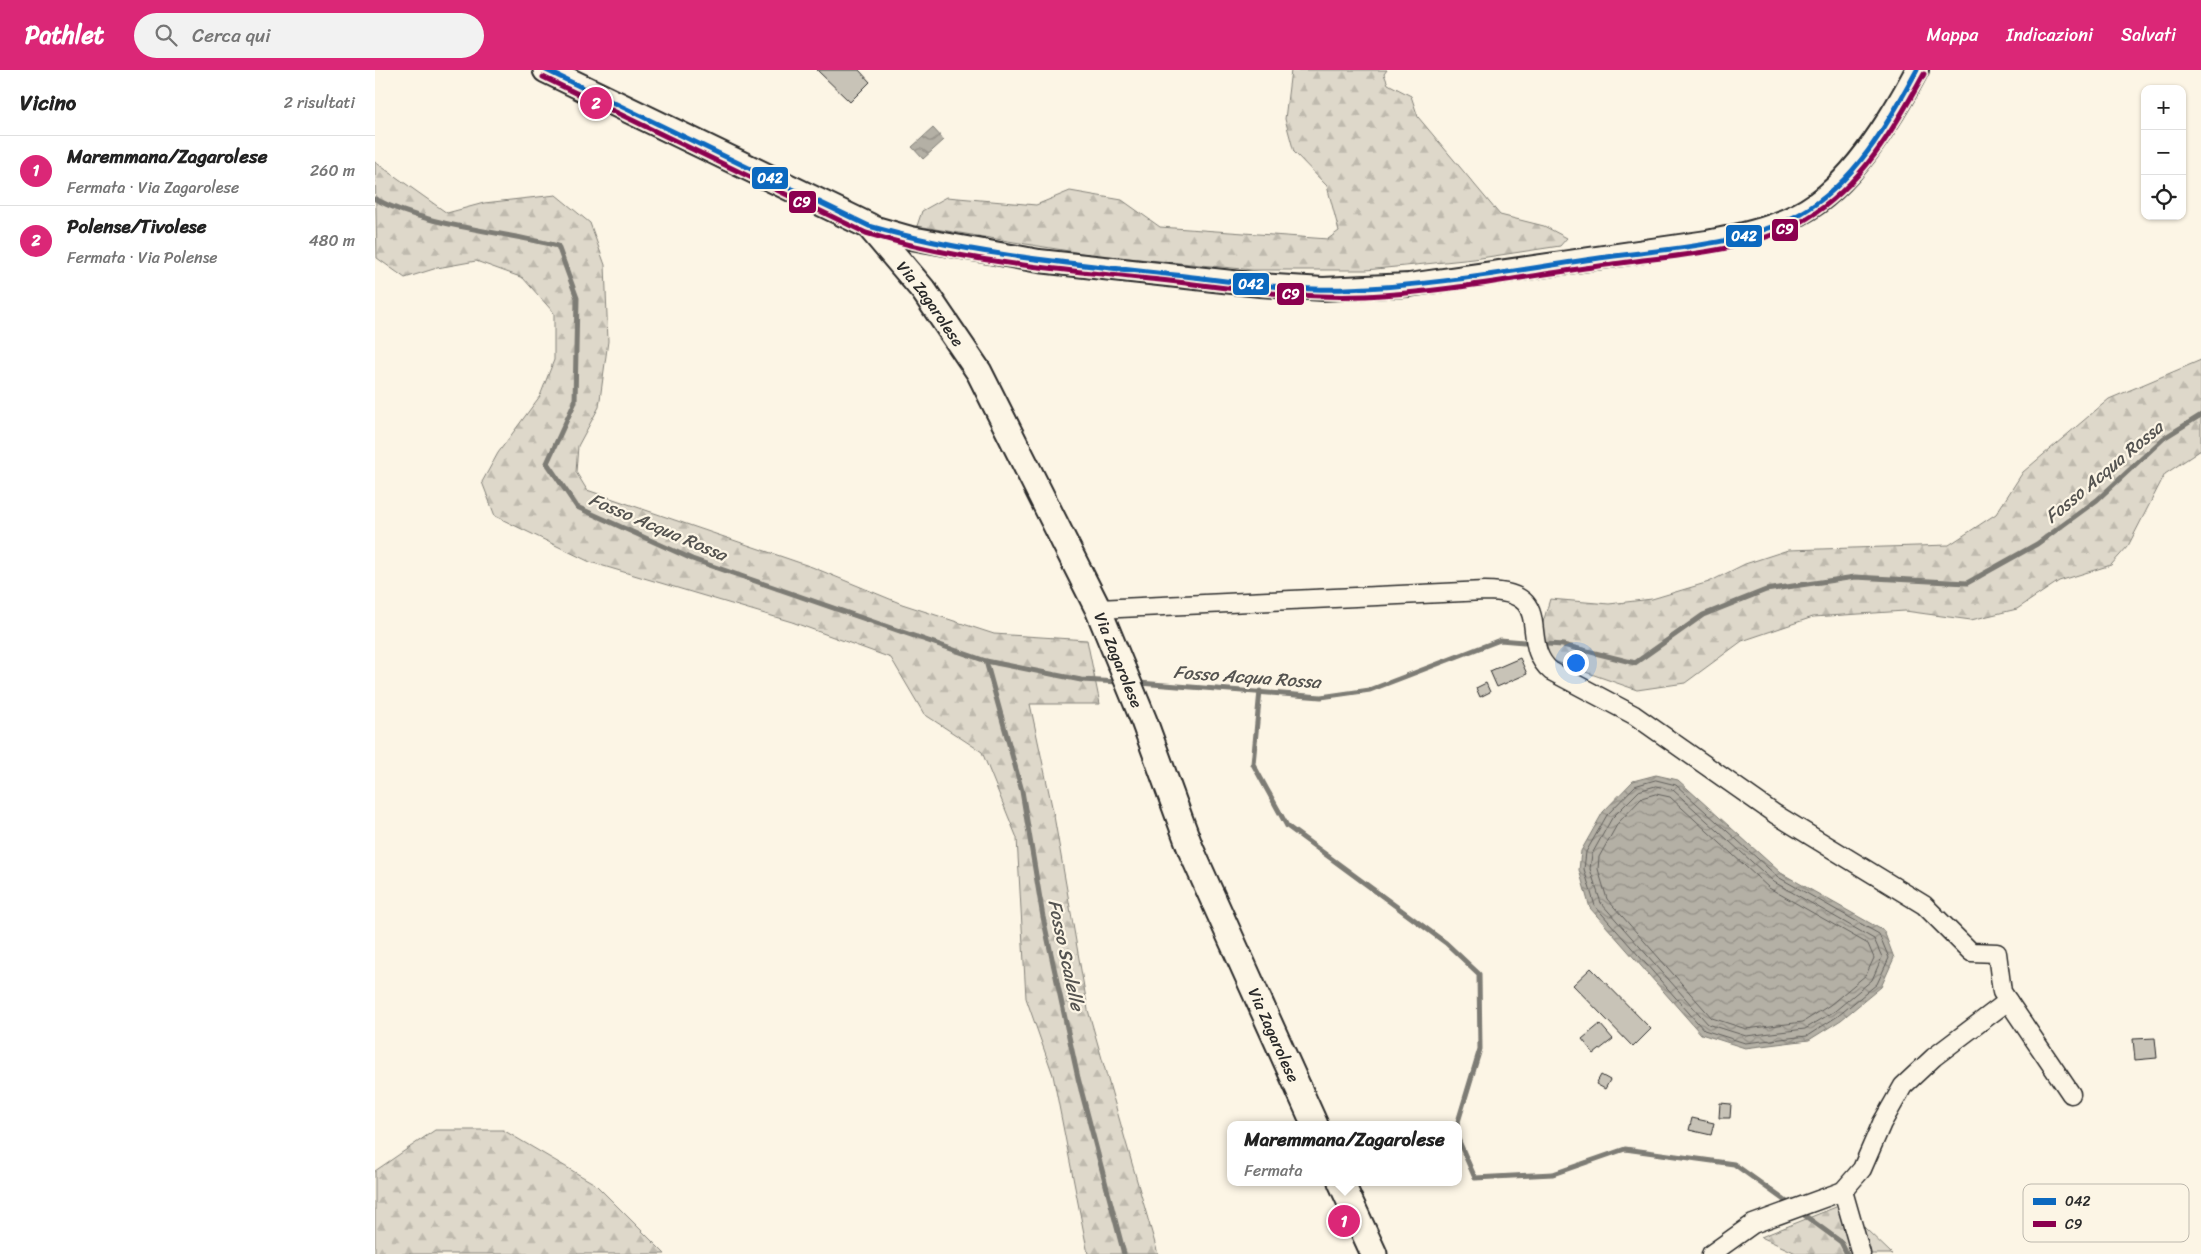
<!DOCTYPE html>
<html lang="it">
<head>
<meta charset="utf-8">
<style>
	body { margin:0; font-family:Sriracha,sans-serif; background:#f2f2f2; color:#222 }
	.controls { position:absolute; right:15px; top:15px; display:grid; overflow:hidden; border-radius:10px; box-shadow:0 1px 4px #0004 }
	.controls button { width:45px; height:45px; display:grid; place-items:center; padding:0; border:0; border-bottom:1px solid #e0e0e0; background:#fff; color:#222; font:25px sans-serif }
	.you { position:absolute; left:1200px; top:592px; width:18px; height:18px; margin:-12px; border:4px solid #fff; border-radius:50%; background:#1a73e8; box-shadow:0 0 0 8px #1a73e833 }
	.badge { display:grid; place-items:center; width:32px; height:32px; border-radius:50%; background:#db2777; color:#fff; font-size:16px; font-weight:700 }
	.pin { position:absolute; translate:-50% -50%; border:2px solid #fff; box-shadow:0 1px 5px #0006 }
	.popup { position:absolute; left:852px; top:1051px; width:235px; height:65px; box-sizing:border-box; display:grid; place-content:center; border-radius:10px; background:#fff; filter:drop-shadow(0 1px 4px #0005); font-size:16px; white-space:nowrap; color:#767676 }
	.popup b { font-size:19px; color:#222 }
	.popup::after { content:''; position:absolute; left:50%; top:100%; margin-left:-10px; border:10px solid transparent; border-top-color:#fff }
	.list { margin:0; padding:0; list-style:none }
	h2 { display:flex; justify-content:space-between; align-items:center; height:65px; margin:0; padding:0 20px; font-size:21px }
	h2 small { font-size:16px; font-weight:400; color:#767676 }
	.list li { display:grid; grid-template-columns:32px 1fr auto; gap:15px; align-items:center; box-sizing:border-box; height:70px; padding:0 20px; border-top:1px solid #e0e0e0 }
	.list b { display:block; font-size:19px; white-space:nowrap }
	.list p { margin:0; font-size:16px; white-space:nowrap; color:#767676 }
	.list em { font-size:16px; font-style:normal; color:#767676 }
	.icon { flex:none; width:28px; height:28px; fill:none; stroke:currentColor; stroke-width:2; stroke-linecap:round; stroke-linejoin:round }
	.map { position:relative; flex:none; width:1826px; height:1184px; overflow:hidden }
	header { display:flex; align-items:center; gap:30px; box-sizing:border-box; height:70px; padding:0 25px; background:#db2777; color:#fff }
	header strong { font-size:24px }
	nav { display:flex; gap:28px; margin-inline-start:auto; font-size:18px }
	.search { width:350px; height:45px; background:#f2f2f2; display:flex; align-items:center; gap:12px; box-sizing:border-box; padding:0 18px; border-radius:28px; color:#767676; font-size:19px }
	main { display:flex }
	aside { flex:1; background:#fff }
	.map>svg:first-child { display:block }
</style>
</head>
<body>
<header>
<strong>Pathlet</strong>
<div class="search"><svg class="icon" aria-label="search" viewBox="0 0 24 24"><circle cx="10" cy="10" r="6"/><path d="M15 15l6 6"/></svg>Cerca qui</div>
<nav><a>Mappa</a><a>Indicazioni</a><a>Salvati</a></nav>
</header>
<main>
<aside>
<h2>Vicino<small>2 risultati</small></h2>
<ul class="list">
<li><span class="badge">1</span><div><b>Maremmana/Zagarolese</b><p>Fermata · Via Zagarolese</p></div><em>260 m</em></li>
<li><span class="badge">2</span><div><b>Polense/Tivolese</b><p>Fermata · Via Polense</p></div><em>480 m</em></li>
</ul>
</aside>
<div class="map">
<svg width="1826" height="1184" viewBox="0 0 1826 1184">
	<defs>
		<pattern id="forest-firs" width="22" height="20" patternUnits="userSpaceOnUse" patternTransform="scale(1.25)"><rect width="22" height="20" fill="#ded8ca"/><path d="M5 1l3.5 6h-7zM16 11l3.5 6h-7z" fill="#bfbaae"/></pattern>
		<pattern id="water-waves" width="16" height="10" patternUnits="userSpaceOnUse" patternTransform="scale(1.25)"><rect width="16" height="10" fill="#b4b0a5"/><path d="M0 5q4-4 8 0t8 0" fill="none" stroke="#938f87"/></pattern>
	</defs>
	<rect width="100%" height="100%" fill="#fcf5e5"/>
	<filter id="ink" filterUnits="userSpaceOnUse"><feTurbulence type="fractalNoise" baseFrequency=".02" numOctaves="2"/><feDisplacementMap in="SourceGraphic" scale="10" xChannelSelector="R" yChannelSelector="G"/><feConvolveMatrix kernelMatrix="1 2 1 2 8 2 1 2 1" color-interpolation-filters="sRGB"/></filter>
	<g filter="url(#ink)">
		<g fill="url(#forest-firs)" stroke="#84827a">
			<path d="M916,0H1012L1009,4L1013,14L1036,26L1043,47L1125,145L1169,156L1192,168L1185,176L1099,189L991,200H878L712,184L542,156L547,141L572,127L661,135L695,121L747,130L785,157L953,169L964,161L952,116L919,82L910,49Z"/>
			<path d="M0,92L72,143L109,133L181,125L215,153L230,195L233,271L224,337L203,376L201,402L212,420L437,497L527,534L619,564L712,570L725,634H655L679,746L713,940L783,1184H713L678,1005L651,928L642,768L607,682L549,644L516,588L417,552L215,492L120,446L107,412L123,383L165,326L179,290V243L148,208L101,191L62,198L30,208L2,188Z"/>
			<path d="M1826,290V380L1790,404L1753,476L1736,495L1684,511L1642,539L1596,550L1530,541L1438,547L1367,571L1310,613L1262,620L1179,591L1168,581L1166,559L1175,529L1234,534L1277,529L1334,512L1370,494L1413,480L1574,475L1621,444L1648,402L1734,329Z"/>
			<path d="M60,1060H128L220,1114L290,1184H0V1101Z"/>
			<path d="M1466,1135L1517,1184H1423L1386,1167Z"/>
		</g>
		<g fill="url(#water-waves)" stroke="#7d7b74">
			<path d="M558,58L569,70L548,89L537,77Z"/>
			<path d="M1281,705L1303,710L1406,803L1509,861L1519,888L1506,917L1466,950L1434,970L1370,978L1326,964L1215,838L1204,800L1206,781L1228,742L1258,711Z"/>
		</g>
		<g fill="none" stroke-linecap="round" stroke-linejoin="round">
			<g stroke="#62605c" stroke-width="1">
				<path d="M1281,710L1301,715L1403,807L1504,864L1514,888L1502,914L1463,946L1432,966L1370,973L1329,960L1220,836L1209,799L1211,782L1232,745L1260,716Z"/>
				<path d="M1281,716L1298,720L1399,812L1499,869L1507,887L1497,910L1460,941L1430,959L1371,966L1333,954L1226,833L1215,799L1217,784L1237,748L1264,721Z"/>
				<path d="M1281,724L1295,727L1394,818L1493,874L1499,888L1491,905L1455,935L1428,952L1371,959L1337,948L1232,829L1223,799L1224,787L1243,753L1267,728Z"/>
			</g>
			<g stroke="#7d7b74" stroke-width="5">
				<path d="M0,129C57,158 122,160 183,176L202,228L200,332L172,393L202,437L317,489L611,591L706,610L745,612"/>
				<path d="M1173,574L1188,575L1260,593L1328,545L1391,520L1480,507L1592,513L1662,474L1722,430L1789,368L1826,345"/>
				<path d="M611,591L647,721L668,847L703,1008L749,1184"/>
				<path d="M764,613L946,627L995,620L1125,570L1149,572"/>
				<path d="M885,621L878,694L912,756L1071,873L1104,904L1105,979L1082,1055"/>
				<path d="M1083,1069L1100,1108L1178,1104L1250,1079L1359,1094L1416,1135"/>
				<path d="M1425,1142L1466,1172L1472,1184"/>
			</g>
		</g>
		<g fill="#c8c3b7" stroke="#2b2b2b">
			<path d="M442,0H484L495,12L475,32Z"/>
			<path d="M1145,588L1152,604L1122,617L1115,601Z"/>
			<path d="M1111,613L1115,622L1105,627L1101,618Z"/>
			<path d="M1216,898L1276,959L1258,977L1198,915Z"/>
			<path d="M1225,954L1238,969L1219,984L1207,969Z"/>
			<path d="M1780,968L1782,988L1760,990L1758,969Z"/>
			<path d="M1226,1005L1235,1010L1230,1019L1221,1014Z"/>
			<path d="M1345,1033L1356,1034L1355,1048H1344Z"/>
			<path d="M1317,1048L1339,1053L1336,1065L1314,1060Z"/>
		</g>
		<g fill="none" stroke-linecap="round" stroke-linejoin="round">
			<defs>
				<g id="minor">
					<path d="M723,539L1110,521C1184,521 1141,572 1176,601L1259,645L1400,744L1549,835L1596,882L1622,883L1627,922L1696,1024"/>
					<path d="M1468,1121L1486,1184"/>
					<path d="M1336,1184L1378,1154L1468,1121L1487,1099L1507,1053L1528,1016L1559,987L1633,931"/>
				</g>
				<path id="tertiary" d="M494,156L536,168L664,191L885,215L948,219L1034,215L1332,172C1363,166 1396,159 1424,144C1475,118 1516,49 1542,0"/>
				<g id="secondary">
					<path id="s1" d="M171,0L494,156L549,221L604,302L723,539L769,651L816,780L940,1055"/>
					<path d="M966,1112L999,1184"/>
				</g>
			</defs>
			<use href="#minor" stroke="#2b2b2b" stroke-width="21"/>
			<use href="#tertiary" stroke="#2b2b2b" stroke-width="26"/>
			<use href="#secondary" stroke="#2b2b2b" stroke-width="29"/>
			<use href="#minor" stroke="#fcf5e5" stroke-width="18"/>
			<use href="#tertiary" stroke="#fcf5e5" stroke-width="22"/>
			<use href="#secondary" stroke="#fcf5e5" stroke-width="25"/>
			<defs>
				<path id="bus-1" d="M171,0L494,156C592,184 691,193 791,204C851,210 912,221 972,219C1060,216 1146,199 1232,187C1296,178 1367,176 1425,144C1480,113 1513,54 1542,0"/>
				<path id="bus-2" d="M168,7L491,163C587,192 686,200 785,210C854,218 922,229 991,226C1072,222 1151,206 1231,195C1297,185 1372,184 1431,149C1486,116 1519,59 1549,4"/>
			</defs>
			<use href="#bus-1" stroke="#fcf5e5" stroke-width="9"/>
			<use href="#bus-2" stroke="#fcf5e5" stroke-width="9"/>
			<use href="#bus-1" stroke="#0c69bf" stroke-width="5"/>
			<use href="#bus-2" stroke="#8b004f" stroke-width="5"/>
		</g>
	</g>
	<g text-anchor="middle" stroke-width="4.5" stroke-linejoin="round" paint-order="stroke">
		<g font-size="16" fill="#2b2b2b" stroke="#fcf5e5">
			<text dy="6" stroke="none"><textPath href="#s1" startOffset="458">Via Zagarolese</textPath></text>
			<text dy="6" stroke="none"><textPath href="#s1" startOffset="862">Via Zagarolese</textPath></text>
			<text dy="6" stroke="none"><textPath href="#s1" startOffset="1268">Via Zagarolese</textPath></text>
		</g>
		<g font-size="18" font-style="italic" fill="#545350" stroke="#fcf5e5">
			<text transform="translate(1729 402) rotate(-40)" y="6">Fosso Acqua Rossa</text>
			<text transform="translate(283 457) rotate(23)" y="6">Fosso Acqua Rossa</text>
			<text transform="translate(872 607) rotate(4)" y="6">Fosso Acqua Rossa</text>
			<text transform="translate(691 885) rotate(78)" y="6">Fosso Scalelle</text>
		</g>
	</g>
	<rect x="1648" y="1114" width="166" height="58" rx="8" fill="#fcf5e5" stroke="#bdb8ad" stroke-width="1"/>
	<rect x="1658" y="1128" width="23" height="7" fill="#0c69bf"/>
	<rect x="1658" y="1151" width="23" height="6" fill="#8b004f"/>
	<g font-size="14" fill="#2b2b2b">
		<text x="1690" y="1136">042</text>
		<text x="1690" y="1159">C9</text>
	</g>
	<g stroke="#fcf5e5" stroke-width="2">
		<rect x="376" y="96" width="38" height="24" rx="5" fill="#0c69bf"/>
		<rect x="413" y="120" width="29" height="24" rx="5" fill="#8b004f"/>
		<rect x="1396" y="148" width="28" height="24" rx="5" fill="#8b004f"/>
		<rect x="1350" y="154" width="38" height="24" rx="5" fill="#0c69bf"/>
		<rect x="857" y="202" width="38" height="24" rx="5" fill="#0c69bf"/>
		<rect x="901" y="212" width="29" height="24" rx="5" fill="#8b004f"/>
	</g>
	<g font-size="14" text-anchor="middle" font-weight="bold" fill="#fff">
		<text x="395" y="113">042</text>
		<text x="427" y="137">C9</text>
		<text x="1410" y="164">C9</text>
		<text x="1369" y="171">042</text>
		<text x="876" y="219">042</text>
		<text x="916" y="229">C9</text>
	</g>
</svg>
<div class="controls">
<button>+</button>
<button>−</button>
<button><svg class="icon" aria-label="locate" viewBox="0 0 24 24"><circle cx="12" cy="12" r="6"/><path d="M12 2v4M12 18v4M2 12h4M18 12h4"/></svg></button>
</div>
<div class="you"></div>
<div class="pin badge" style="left:969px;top:1151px">1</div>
<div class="popup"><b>Maremmana/Zagarolese</b>Fermata</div>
<div class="pin badge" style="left:221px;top:33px">2</div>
</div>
</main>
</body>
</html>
